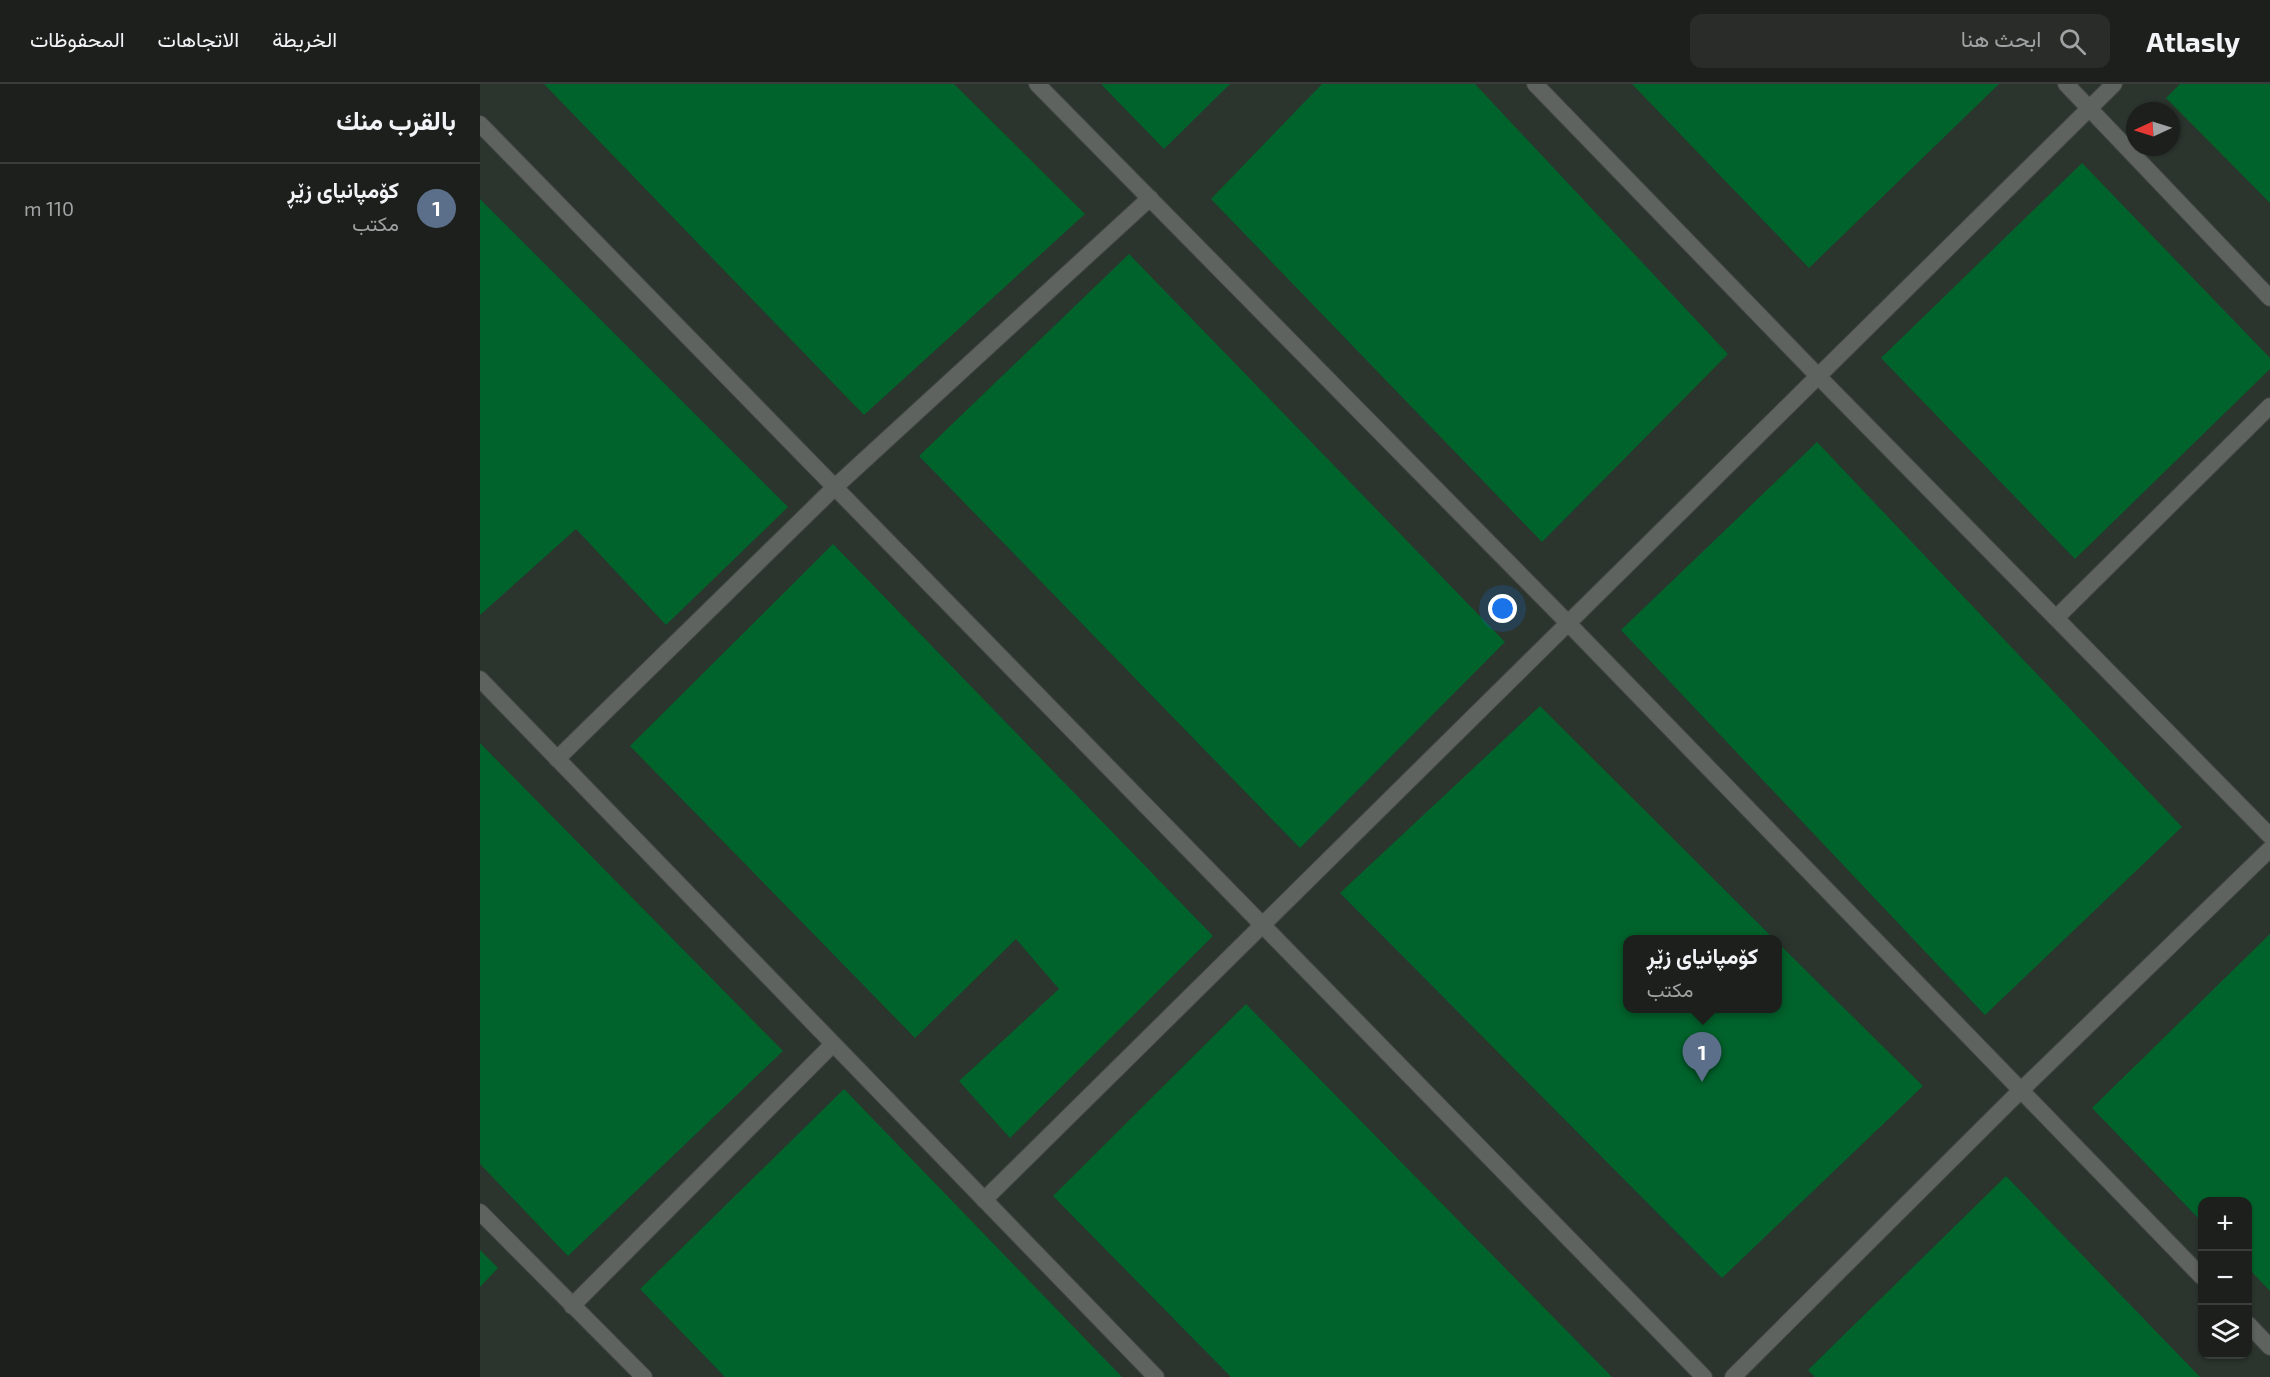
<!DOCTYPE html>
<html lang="ar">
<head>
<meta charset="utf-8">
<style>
	body { margin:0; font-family:"Exo 2",Vazirmatn,sans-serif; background:#292c29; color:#f1f3f6; direction:rtl }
	.controls { position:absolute; right:18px; bottom:18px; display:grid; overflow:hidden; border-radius:12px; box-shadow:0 2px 4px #0004 }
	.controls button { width:54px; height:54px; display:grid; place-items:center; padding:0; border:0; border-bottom:2px solid #3a3d3b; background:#1c1f1c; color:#f1f3f6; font:30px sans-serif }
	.compass { position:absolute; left:1646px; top:18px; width:54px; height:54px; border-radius:50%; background:#1c1f1c; box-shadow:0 2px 4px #0004; rotate:266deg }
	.you { position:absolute; left:1023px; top:525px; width:21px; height:21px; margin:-15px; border:4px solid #fff; border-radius:50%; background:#1a73e8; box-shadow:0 0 0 9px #1a73e833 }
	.badge { display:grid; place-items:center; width:39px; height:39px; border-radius:50%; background:#d93025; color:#fff; font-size:20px; font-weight:700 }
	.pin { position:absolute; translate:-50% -50px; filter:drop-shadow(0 2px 3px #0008) }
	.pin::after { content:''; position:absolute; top:32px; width:21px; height:18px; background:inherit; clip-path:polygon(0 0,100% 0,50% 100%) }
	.popup { position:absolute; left:1143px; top:851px; width:159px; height:78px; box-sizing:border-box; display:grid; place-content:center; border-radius:12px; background:#1c1f1c; filter:drop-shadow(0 2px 4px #0005); font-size:20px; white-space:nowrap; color:#a0a2a3 }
	.popup b { font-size:22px; color:#f1f3f6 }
	.popup::after { content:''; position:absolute; left:50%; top:100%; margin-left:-12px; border:12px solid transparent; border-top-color:#1c1f1c }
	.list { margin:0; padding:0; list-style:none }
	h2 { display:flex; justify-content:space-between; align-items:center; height:78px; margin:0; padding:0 24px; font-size:26px }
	h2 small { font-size:20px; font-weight:400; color:#a0a2a3 }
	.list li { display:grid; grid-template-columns:39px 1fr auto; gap:18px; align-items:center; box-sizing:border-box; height:90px; padding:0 24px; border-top:2px solid #3a3d3b }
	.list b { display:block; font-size:22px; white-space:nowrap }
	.list p { margin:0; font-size:20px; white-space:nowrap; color:#a0a2a3 }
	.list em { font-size:20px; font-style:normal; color:#a0a2a3 }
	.icon { flex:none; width:33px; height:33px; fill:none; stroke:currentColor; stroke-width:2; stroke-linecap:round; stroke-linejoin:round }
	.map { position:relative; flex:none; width:1790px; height:1293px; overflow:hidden; direction:ltr }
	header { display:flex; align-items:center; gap:36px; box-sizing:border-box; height:84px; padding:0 30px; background:#1c1f1c; border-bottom:2px solid #3a3d3b }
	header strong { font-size:28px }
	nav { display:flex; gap:33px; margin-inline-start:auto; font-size:21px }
	.search { width:420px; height:54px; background:#292c29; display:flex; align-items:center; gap:15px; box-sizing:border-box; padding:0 21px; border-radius:12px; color:#a0a2a3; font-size:22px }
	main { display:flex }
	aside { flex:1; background:#1c1f1c }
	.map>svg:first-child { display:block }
</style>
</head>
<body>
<header>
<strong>Atlasly</strong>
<div class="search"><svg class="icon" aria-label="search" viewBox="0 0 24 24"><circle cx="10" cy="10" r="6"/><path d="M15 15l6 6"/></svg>ابحث هنا</div>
<nav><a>الخريطة</a><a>الاتجاهات</a><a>المحفوظات</a></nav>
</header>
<main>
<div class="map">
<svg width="1790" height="1293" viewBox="0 0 1790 1293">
	<rect width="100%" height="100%" fill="#252925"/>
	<path fill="#2b352d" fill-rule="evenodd" d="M0,0H1790V1293H0ZM1655,27H1691V63H1655ZM1147,856H1297V924H1147ZM1722,1118H1768V1270H1722Z"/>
	<g fill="#00632b">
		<path d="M64,0H474L605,130L384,331Z"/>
		<path d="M621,0H750L684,65Z"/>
		<path d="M842,0H995L1248,270L1062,458L731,115Z"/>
		<path d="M1152,0H1519L1329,184Z"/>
		<path d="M1700,0H1790V119L1686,14Z"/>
		<path d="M1602,79L1790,274V285L1595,475L1401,274Z"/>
		<path d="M0,115L308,423L186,541L96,445L0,531Z"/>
		<path d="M649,170L1025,558L820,764L439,372Z"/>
		<path d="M1337,358L1702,743L1505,931L1141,546Z"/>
		<path d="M353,460L733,852L530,1054L479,997L579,905L536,855L435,954L150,662Z"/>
		<path d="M1060,622L1295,856H1147V924H1297V858L1443,1002L1242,1194L860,809Z"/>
		<path d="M0,659L303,967L88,1172L0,1080Z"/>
		<path d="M1790,850V1207L1768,1184V1118H1722V1138L1612,1024Z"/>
		<path d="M766,920L1132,1293H751L573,1112Z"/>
		<path d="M364,1005L642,1293H245L160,1205Z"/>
		<path d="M1526,1092L1720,1293H1335L1328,1286Z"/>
		<path d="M0,1166L18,1184L0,1203Z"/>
	</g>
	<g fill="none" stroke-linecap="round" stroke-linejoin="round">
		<defs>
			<g id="service">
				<path d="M557,0L1088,539L1722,1193"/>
				<path d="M1055,0L1338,292L1790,752"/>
				<path d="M1586,0L1790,214"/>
				<path d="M0,40L1224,1293"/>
				<path d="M1576,534L1790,322"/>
				<path d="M0,595L676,1293"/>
				<path d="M77,675L355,403L670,114"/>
				<path d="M504,1116L1634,0"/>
				<path d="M0,1128L164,1293"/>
				<path d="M92,1222L353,960"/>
				<path d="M1768,1240L1790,1263"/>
				<path d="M1253,1293L1530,1017L1790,765"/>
			</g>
		</defs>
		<use href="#service" stroke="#404440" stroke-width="18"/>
		<use href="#service" stroke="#5e635f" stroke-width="16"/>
	</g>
</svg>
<div class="controls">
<button>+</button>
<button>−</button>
<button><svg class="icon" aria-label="layers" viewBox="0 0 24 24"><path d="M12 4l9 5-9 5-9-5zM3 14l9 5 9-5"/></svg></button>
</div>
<svg class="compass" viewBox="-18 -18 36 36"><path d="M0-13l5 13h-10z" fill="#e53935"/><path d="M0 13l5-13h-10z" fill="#a0a2a3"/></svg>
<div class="you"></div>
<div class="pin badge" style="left:1222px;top:998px;background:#5c6f8a">1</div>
<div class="popup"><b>کۆمپانیای زێڕ</b>مكتب</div>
</div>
<aside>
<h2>بالقرب منك<small></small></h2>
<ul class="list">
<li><span class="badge" style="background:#5c6f8a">1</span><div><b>کۆمپانیای زێڕ</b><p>مكتب</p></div><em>110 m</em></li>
</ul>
</aside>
</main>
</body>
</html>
